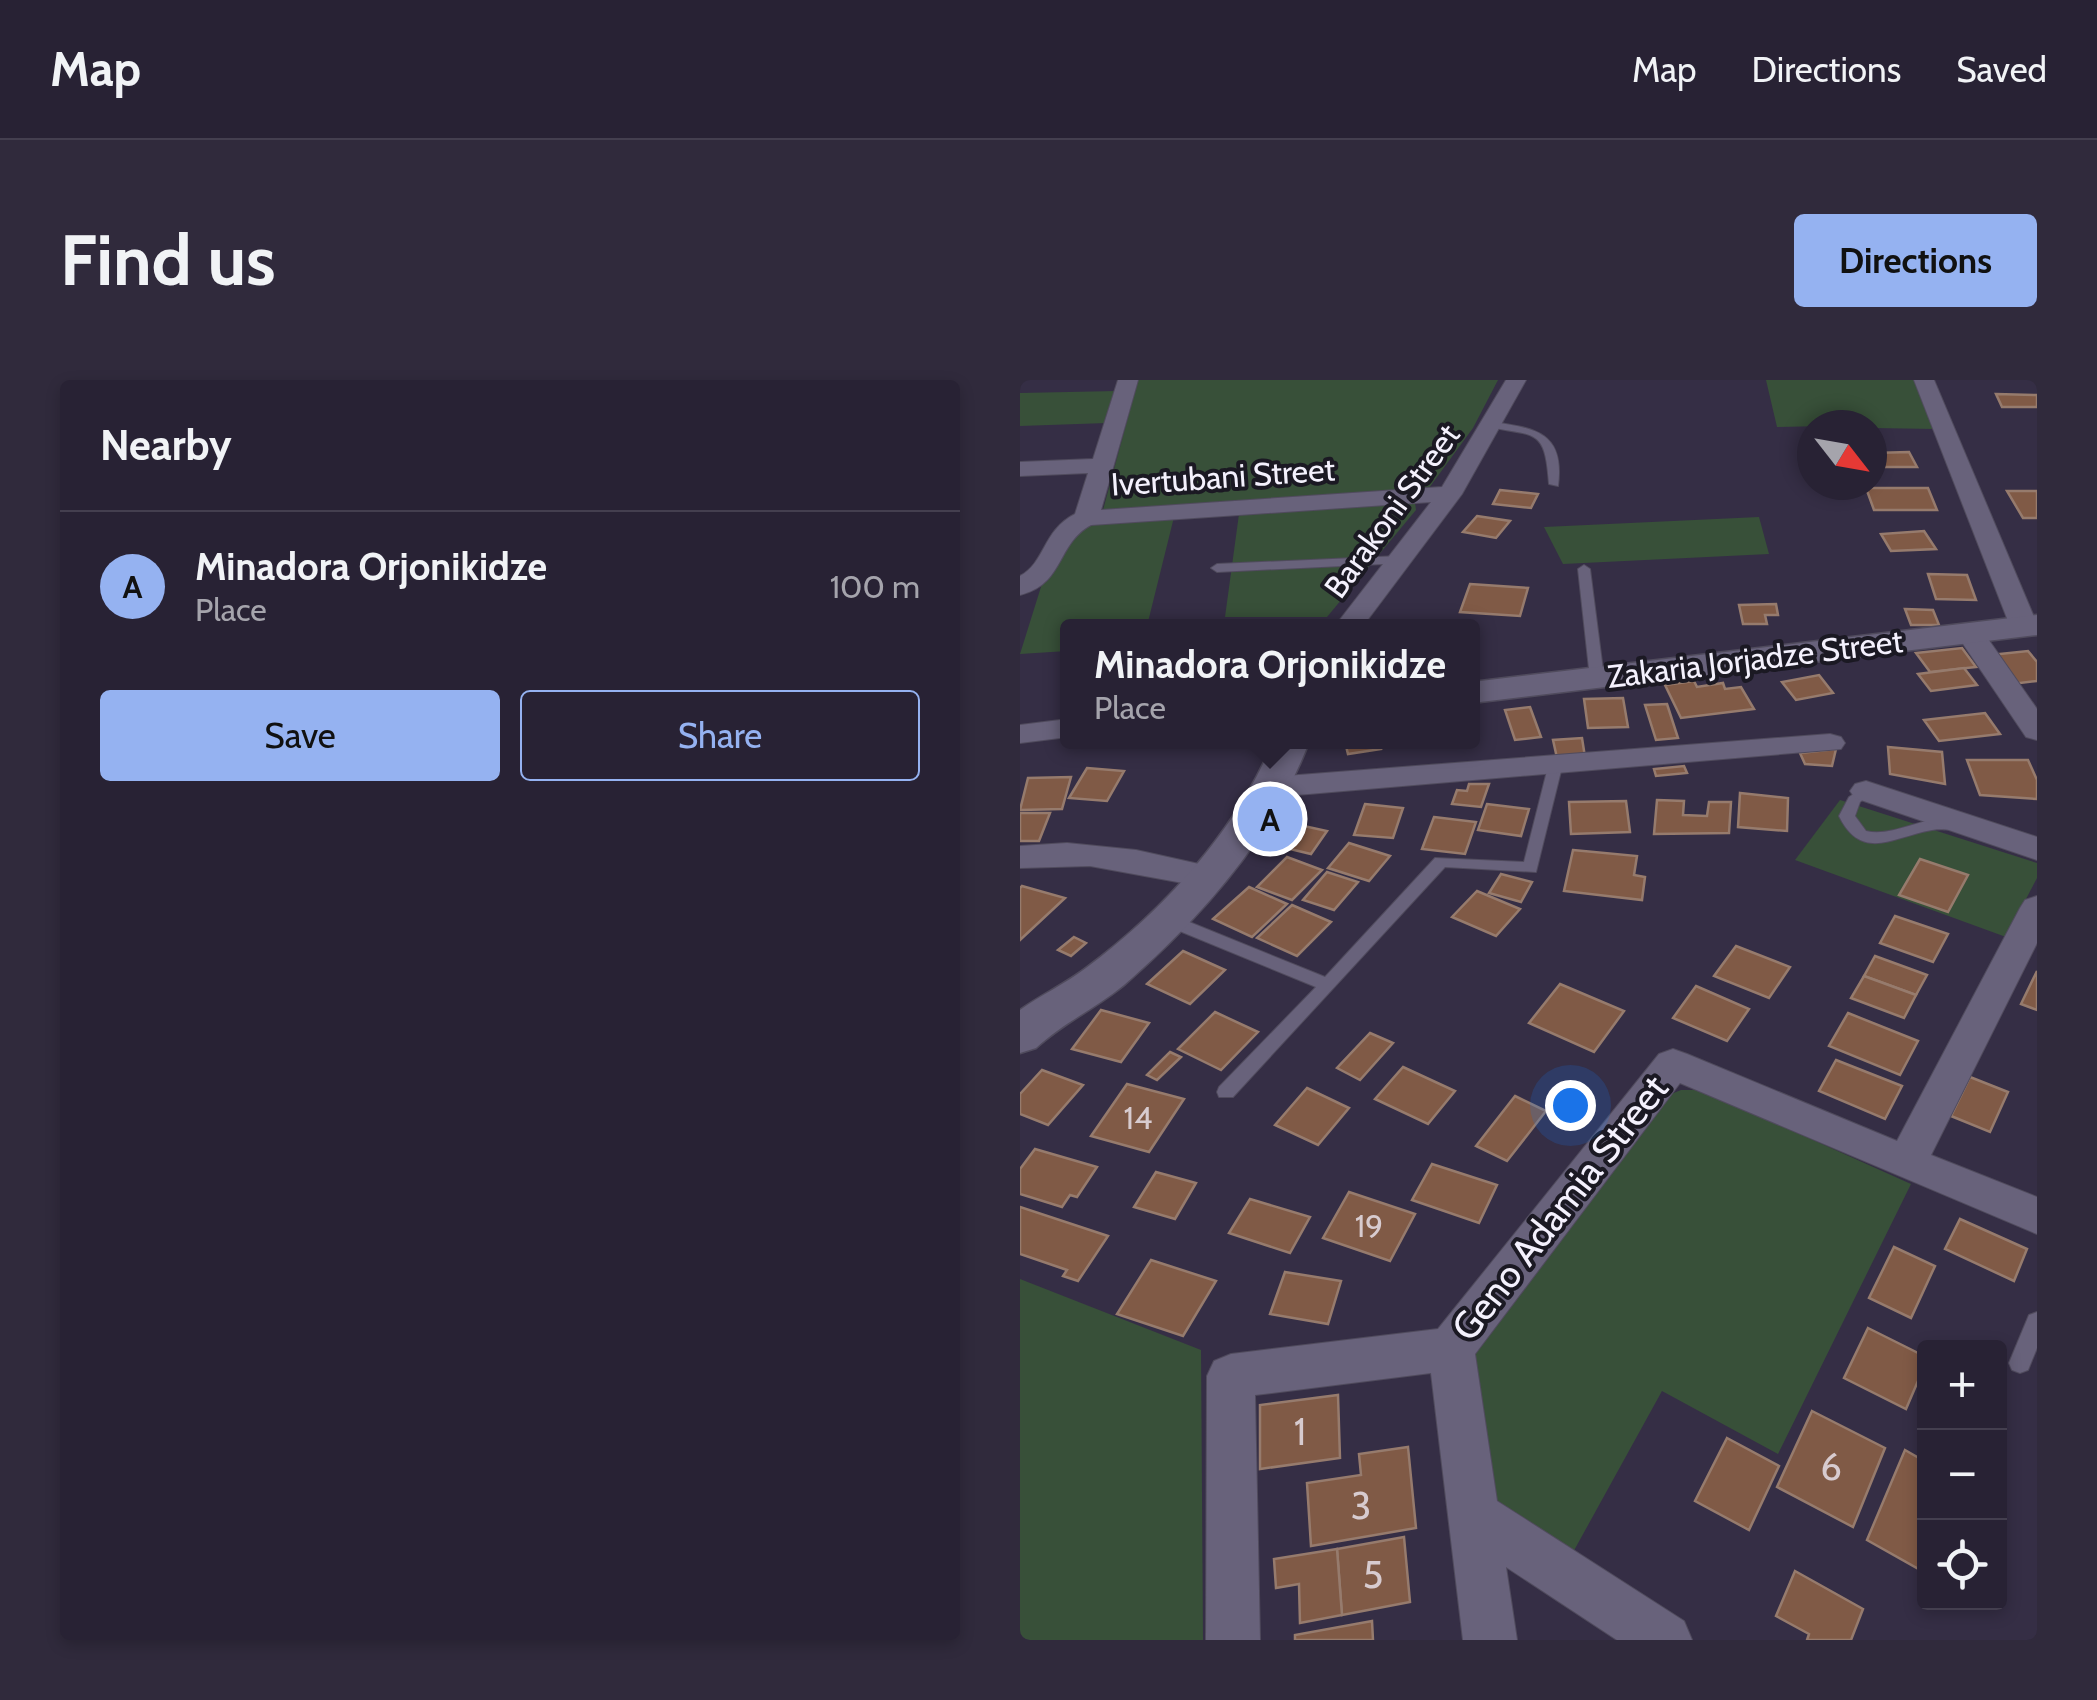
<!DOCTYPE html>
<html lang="en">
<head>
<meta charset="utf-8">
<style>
	body { margin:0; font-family:Cabin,sans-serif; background:#302a3c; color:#f1f3f6 }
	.controls { position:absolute; right:30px; bottom:30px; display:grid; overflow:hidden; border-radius:10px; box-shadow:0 5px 15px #0003 }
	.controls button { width:90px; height:90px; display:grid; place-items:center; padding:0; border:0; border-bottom:2px solid #443f4f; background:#282234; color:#f1f3f6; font:50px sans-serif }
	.compass { position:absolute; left:777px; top:30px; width:90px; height:90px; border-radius:50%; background:#282234; box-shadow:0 5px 15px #0003; rotate:121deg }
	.you { position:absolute; left:550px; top:725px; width:35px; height:35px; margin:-25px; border:8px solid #fff; border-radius:50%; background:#1a73e8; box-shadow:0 0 0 15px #1a73e833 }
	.badge { display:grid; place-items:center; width:65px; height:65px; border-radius:50%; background:#95b2f1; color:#111; font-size:32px; font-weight:700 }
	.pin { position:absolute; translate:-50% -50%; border:5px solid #fff; box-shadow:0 2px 10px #0006 }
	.popup { position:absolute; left:40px; top:239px; width:420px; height:130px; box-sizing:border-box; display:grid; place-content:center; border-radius:10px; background:#282234; filter:drop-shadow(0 2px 8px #0005); font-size:32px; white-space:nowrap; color:#a5a4ac }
	.popup b { font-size:38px; color:#f1f3f6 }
	.popup::after { content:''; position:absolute; left:50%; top:100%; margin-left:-20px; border:20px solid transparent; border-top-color:#282234 }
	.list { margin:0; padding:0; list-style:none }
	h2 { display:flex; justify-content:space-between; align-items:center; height:130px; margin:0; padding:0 40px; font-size:42px }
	h2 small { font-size:32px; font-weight:400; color:#a5a4ac }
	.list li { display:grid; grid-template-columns:65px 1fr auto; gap:30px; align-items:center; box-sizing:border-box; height:150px; padding:0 40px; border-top:2px solid #443f4f }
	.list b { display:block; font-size:38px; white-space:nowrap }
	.list p { margin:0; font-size:32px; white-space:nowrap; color:#a5a4ac }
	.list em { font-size:32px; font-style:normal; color:#a5a4ac }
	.actions { display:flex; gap:20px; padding:30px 40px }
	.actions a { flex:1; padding:22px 0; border:2px solid #95b2f1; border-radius:10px; text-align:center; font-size:35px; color:#95b2f1 }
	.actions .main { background:#95b2f1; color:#111 }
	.icon { flex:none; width:55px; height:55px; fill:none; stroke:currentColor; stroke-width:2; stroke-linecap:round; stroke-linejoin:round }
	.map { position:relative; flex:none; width:1017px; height:1260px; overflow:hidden; border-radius:10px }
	header { display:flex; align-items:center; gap:60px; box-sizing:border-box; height:140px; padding:0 50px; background:#282234; border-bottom:2px solid #443f4f }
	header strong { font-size:48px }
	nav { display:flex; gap:55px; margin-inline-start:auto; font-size:35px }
	.intro { display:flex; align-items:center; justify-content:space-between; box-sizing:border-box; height:240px; padding:0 60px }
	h1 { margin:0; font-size:70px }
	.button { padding:25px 45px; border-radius:10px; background:#95b2f1; color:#111; font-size:35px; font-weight:700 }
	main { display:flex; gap:60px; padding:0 60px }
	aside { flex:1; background:#282234; border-radius:10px; box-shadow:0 5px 15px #0003 }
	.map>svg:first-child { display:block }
</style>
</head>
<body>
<header>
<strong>Map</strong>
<nav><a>Map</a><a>Directions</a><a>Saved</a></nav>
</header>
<div class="intro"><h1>Find us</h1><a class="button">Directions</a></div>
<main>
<aside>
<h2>Nearby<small></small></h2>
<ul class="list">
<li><span class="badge">A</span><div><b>Minadora Orjonikidze</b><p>Place</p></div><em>100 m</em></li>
</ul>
<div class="actions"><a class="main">Save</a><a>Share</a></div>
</aside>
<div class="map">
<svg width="1017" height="1260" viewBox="0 0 1017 1260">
	<rect width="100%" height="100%" fill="#352e45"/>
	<g fill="#385039">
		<path d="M118,0H478L453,48L409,108L83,130Z"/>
		<path d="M746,0H894L917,49L852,48V45L757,47Z"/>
		<path d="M97,11L87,43L0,46V13Z"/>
		<path d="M384,120L395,123L396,130L307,237H205L219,134Z"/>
		<path d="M154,137L127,246H48L47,271L0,274L40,146Z"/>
		<path d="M739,137L749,174L543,184L524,147Z"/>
		<path d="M820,420L1017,483V498L986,557L775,480Z"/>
		<path d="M661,710H682L891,804L758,1074L642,1011L546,1185L478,1131L452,972L644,717Z"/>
		<path d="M0,899L181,970L183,1260H0Z"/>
	</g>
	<g fill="#805a46" stroke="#967b6d" stroke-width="2.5">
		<path d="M976,14L1017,15V27H982Z"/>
		<path d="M889,72L897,87H861L854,73Z"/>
		<path d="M846,108H908L917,130H854Z"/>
		<path d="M480,110L518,114L511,128L473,124Z"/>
		<path d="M987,111H1017V138H1003Z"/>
		<path d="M457,136L490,141L476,158L443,152Z"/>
		<path d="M904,151L916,169L871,171L861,154Z"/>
		<path d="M908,194L947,195L956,220L916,219Z"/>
		<path d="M450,204L508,208L500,236L440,232Z"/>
		<path d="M756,224L758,235H745L747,244H723L719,225Z"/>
		<path d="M885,229L913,230L919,245H891Z"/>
		<path d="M942,268L956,287L910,292L896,273Z"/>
		<path d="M1008,271L1017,282V301L992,304L970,275Z"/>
		<path d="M944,288L957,305L911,311L898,294Z"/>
		<path d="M799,295L813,313L776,320L762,302Z"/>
		<path d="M674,301L677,307L703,303L705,309L721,307L734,329L661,338L645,305Z"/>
		<path d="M603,318L608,347L568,348L564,319Z"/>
		<path d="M647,324L658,358L636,360L625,325Z"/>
		<path d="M510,327L521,357L495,360L485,330Z"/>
		<path d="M965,333L980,354L919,361L904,340Z"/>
		<path d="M562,358L565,377L537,378L533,360Z"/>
		<path d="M325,362H359L361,369L328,374Z"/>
		<path d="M868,367L922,372L925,404L870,394Z"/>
		<path d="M816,369L812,386L785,384L780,373Z"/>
		<path d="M947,380H1008L1017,400V419L960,415Z"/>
		<path d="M664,386L667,393L636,396L634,389Z"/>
		<path d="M67,388L104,391L87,421L49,418Z"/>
		<path d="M51,397L42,429L0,430L8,398Z"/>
		<path d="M449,404H469L461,427L432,424L437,410L447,411Z"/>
		<path d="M720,413L768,418L767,451L718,447Z"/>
		<path d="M637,420L664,421L663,435L687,436L689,422H711L709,453L634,454Z"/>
		<path d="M606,421L610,452L551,454L549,422Z"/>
		<path d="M345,424L383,428L373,458L334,455Z"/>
		<path d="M467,424L509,429L501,456L458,450Z"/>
		<path d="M0,433H30L19,461H0Z"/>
		<path d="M414,437L456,442L445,474L402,469Z"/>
		<path d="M261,441L307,451L291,474L245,463Z"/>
		<path d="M329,463L370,476L349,501L308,488Z"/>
		<path d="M553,470L617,476L614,495L625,497L622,520L544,511Z"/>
		<path d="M267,477L302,490L272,520L237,507Z"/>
		<path d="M900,479L948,495L928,532L879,515Z"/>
		<path d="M307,492L338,502L314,530L283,520Z"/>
		<path d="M481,494L512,502L501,522L469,513Z"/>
		<path d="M2,506L45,518L0,560V508Z"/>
		<path d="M229,507L267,524L232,557L193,539Z"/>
		<path d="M457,511L500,529L476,556L432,537Z"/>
		<path d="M272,525L311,542L277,576L237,558Z"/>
		<path d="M875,536L928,554L913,582L860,563Z"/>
		<path d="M54,557L66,563L51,576L38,570Z"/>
		<path d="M716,566L770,587L749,618L694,596Z"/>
		<path d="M163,571L205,590L170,624L127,604Z"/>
		<path d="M855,576L907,595L896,615L844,596Z"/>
		<path d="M1017,591V630L1001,624Z"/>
		<path d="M844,596L896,615L884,638L831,618Z"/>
		<path d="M540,604L604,631L574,672L509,643Z"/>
		<path d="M676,606L729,629L707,661L653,638Z"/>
		<path d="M81,630L129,643L101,682L52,669Z"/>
		<path d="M195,632L238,652L201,690L158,669Z"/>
		<path d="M828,633L898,661L880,695L809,666Z"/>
		<path d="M350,653L373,663L340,700L317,688Z"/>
		<path d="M150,672L161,677L137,700L127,695Z"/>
		<path d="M816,680L882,706L865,739L799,711Z"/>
		<path d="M383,687L435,711L408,744L355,719Z"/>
		<path d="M22,690L63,705L28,745L0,734V714Z"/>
		<path d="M950,697L988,712L970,752L931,736Z"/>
		<path d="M107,704L164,719L129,772L71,756Z"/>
		<path d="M287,708L329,728L298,765L255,745Z"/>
		<path d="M495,716L526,731L487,781L456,766Z"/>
		<path d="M15,769L77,787L57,817L50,815L42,827L0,814V789Z"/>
		<path d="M412,784L477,805L459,843L392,820Z"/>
		<path d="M136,792L176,803L155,839L114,827Z"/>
		<path d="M329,812L395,834L370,881L303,858Z"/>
		<path d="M230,819L290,837L270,873L209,853Z"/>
		<path d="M0,827L88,856L58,901L43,896L47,890L0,874Z"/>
		<path d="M940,839L1007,869L994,901L925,869Z"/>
		<path d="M874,867L915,886L891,938L849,918Z"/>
		<path d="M131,880L196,901L163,956L97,934Z"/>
		<path d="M265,892L321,901L308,944L250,934Z"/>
		<path d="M848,948L904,976V987L886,1029L824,998Z"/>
		<path d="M318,1015L320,1078L240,1089V1025Z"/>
		<path d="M792,1031L865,1068L833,1147L757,1107Z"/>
		<path d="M707,1058L759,1086L729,1150L675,1121Z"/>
		<path d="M388,1067L396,1148L291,1166L287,1103L341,1095L339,1074Z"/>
		<path d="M885,1070L904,1081V1192L847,1160Z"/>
		<path d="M384,1157L390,1222L322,1235L317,1169Z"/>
		<path d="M317,1169L322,1235L280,1243L279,1204L256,1208L254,1179Z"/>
		<path d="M775,1191L843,1229L831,1260H787L789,1254L756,1236Z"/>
		<path d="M352,1241L353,1260H275V1255Z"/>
	</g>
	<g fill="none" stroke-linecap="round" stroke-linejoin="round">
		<defs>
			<g id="service">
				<path d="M472,42C516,48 545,53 538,106L529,104C525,49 517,56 468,47L467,45Z"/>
				<path d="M380,176L386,180L384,183L197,192L191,188L197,184Z"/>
				<path d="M564,185L570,189L584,298L577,302L570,298L558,189Z"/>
				<path d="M535,383L542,387L516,492L425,487L213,717H199L197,712L199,707L296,607L140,543L138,539L140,535H152L305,597L415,478L504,482L528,387Z"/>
				<path d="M846,406L853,411L840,422L835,436L846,451C877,459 915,426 943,445C933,452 924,448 912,450C875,456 842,483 819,436L829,417Z"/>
				<path d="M1017,932V968L1008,990L1000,993L992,990L989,983L1009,935Z"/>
			</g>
			<g id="minor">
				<path d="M98,0H118L81,130L422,107L486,0H506L442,114L343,246H315L411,122L71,145C36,164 45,204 0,215V196C26,182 22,151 55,134L68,93L0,96V82L73,79Z"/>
				<path d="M894,0H914L1017,244L1014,252L1004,254L990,246Z"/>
				<path d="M949,244L959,246L1017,329V360L1006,357L935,252Z"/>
				<path d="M48,339V357L0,363V345Z"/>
				<path d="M810,354L821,357L825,363L821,369L253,417L242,414L237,407L242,400L253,397Z"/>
				<path d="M846,401L1017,457V480L835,418L830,411L835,404Z"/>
				<path d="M47,463L116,470L197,488L202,496L197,504L185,507L70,486L0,488V466Z"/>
				<path d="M1017,516V563L911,775L1017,817V854L660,703L455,974L477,1121L664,1241L672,1260H597L486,1187L497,1260H443L411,993L235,1015L240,1260H186L187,996L194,981L211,974L418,949L639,674L653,669L667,674L877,761L1000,528L1005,520Z"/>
			</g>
			<g id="tertiary">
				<path d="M1017,235V255L452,323V302Z"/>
				<path d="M253,362H289C253,457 180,539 104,605C76,628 43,643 16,668L0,673V630C21,615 45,604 66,588C143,531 216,451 253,362Z"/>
			</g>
		</defs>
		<use href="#service" stroke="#504b5d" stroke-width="2"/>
		<use href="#minor" stroke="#504b5d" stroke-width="2"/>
		<use href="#tertiary" stroke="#504b5d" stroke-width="3"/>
		<use href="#service" fill="#68627b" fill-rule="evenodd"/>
		<use href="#minor" fill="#68627b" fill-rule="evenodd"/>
		<use href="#tertiary" fill="#68627b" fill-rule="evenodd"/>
	</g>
	<g text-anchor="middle" stroke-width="8" stroke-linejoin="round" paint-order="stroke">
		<g font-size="32" fill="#f4f1fd" stroke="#1b1923">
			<text transform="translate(203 97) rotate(-4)" y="11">Ivertubani Street</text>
			<text transform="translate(372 131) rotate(-54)" y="11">Barakoni Street</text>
			<text transform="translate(735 279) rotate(-7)" y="11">Zakaria Jorjadze Street</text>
		</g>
		<g font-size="32" fill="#d7cbcf">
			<text x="118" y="749">14</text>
			<text x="349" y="857">19</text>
		</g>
		<g font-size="38" fill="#f4f1fd" stroke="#1b1923">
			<text transform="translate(540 828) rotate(-52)" y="13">Geno Adamia Street</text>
		</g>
		<g font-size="38" fill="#d7cbcf">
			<text x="280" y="1065">1</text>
			<text x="811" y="1100">6</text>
			<text x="341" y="1139">3</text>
			<text x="353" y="1208">5</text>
		</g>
	</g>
</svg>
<div class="controls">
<button>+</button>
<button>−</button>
<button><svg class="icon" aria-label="locate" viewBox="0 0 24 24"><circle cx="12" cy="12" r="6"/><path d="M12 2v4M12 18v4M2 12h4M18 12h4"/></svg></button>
</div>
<svg class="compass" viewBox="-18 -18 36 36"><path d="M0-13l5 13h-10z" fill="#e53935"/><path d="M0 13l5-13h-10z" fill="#a5a4ac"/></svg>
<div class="you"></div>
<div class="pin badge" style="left:250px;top:439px">A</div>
<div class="popup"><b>Minadora Orjonikidze</b>Place</div>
</div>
</main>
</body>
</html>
